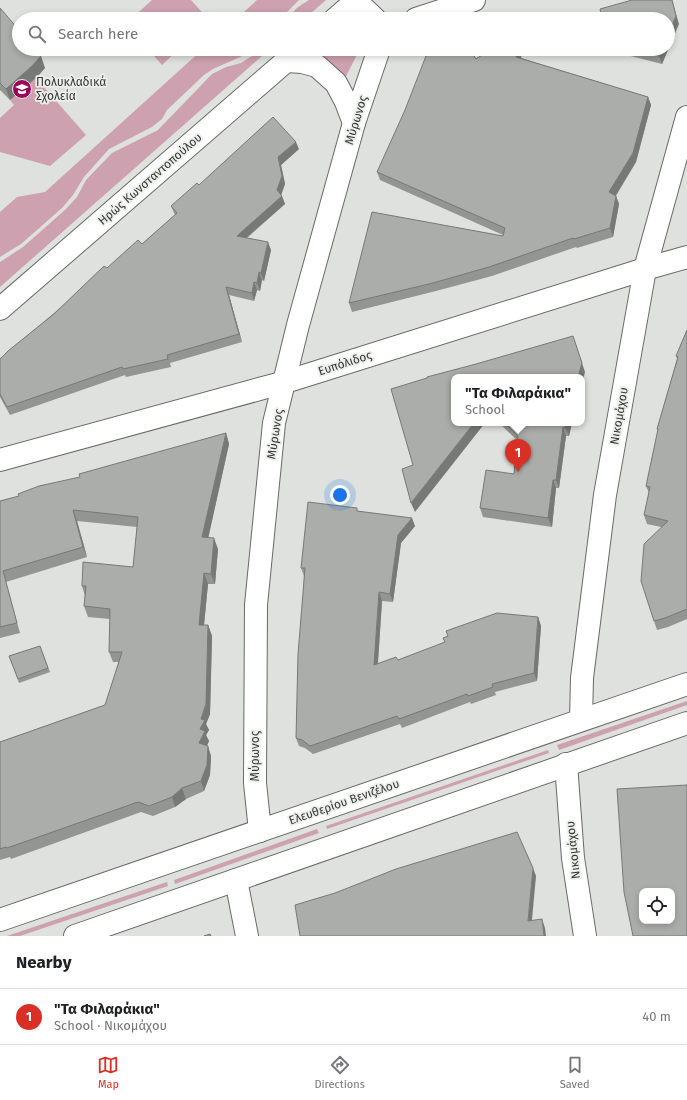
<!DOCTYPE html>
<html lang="en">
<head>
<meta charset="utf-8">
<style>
	body { margin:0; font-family:"Fira Sans",sans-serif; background:#f6f6f6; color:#202124 }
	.controls { position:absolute; right:12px; bottom:12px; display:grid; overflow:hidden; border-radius:8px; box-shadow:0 2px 6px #0003 }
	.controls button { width:36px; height:36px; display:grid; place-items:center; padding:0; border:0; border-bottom:1px solid #e0e0e0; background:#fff; color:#202124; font:20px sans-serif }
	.you { position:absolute; left:340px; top:495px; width:14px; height:14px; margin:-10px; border:3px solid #fff; border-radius:50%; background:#1a73e8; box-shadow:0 0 0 6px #1a73e833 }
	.badge { display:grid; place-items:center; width:26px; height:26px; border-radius:50%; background:#d93025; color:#fff; font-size:13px; font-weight:700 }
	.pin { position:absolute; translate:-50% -33px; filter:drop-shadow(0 1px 2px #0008) }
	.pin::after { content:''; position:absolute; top:21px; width:14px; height:12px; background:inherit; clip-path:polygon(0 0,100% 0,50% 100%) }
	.popup { position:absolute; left:451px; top:374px; width:134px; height:52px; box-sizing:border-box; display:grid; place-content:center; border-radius:8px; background:#fff; filter:drop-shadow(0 1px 3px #0005); font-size:13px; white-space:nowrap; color:#757577 }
	.popup b { font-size:15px; color:#202124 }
	.popup::after { content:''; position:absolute; left:50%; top:100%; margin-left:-8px; border:8px solid transparent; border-top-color:#fff }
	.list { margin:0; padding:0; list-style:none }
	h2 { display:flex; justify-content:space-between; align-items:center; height:52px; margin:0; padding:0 16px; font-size:17px }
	h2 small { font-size:13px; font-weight:400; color:#757577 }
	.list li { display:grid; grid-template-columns:26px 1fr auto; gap:12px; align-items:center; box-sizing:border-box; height:56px; padding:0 16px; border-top:1px solid #e0e0e0 }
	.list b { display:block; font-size:15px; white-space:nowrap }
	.list p { margin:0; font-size:13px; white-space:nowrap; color:#757577 }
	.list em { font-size:13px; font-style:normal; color:#757577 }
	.icon { flex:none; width:22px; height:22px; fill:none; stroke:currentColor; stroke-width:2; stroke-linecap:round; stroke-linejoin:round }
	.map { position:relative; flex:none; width:687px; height:936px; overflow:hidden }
	.search { position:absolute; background:#fff; box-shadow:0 2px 6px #0003; left:12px; right:12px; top:12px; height:44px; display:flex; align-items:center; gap:10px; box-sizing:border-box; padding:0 14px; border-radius:22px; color:#757577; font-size:15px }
	.sheet { height:108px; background:#fff }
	nav { display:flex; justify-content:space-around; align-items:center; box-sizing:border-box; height:56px; border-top:1px solid #e0e0e0; background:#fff; font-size:11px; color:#757577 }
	nav a { display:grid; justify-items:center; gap:2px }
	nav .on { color:#d93025 }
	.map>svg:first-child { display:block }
</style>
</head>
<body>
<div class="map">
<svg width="687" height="936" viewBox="0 0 687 936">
	<rect width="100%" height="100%" fill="#dfe1de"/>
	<g fill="#cda1af">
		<path d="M152,0H191L208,19H131Z"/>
		<path d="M257,0H299L280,19H236Z"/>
		<path d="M309,0H326L304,19H286L298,7Z"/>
		<path d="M148,49H179L162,65Z"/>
		<path d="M203,49H253L250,52L240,57L213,69L204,75L167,110L162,119L152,127L109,149L84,177L73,195L62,208L21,244L0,257V212L17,197L45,192Z"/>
		<path d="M258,49H270L0,287V262L23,247L66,209L77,197L86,180L112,153L158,130L212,74L226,67L241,63L252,56Z"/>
		<path d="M329,49H360L344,80L322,55Z"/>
		<path d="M36,78L86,135L50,166L0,152V118L14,105L10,100Z"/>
		<path d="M687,701V705L559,750L557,745Z"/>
		<path d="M548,750L549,753L327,829L326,826Z"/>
		<path d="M317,829L319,833L175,884L174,880Z"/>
		<path d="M167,882L168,886L20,936H7Z"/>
	</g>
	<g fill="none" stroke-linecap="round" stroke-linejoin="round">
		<defs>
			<g id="minor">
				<path d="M356,1L375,19"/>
				<path d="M335,19L357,0"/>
				<path d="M416,19L474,0"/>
				<path d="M287,61L302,62L317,66L336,83L346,102L354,123"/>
				<path d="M0,309L300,49"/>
				<path d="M0,460L285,382L645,269L687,257"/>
				<path d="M581,720L582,678L605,495L645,269L687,117"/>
				<path d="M566,764L573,858L585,936"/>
				<path d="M260,831L255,783L256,605L274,423L298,325L354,123L379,49"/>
				<path d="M236,880L247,936"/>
				<path d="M0,920L687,684"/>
				<path d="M75,936L687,723"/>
			</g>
		</defs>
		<use href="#minor" stroke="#686a67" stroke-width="24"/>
		<use href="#minor" stroke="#fff" stroke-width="22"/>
	</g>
	<g fill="#929591">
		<path d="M0,8L45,68L36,78L10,100L0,90Z"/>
		<path d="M679,24L662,64L611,51L610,49H668Z"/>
		<path d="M491,49H523L521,58L648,97L651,105L636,162L616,196L619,204L613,237L577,248L576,247L492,276L436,291L352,312L349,303L503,236V235L380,180L377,172L476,59Z"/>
		<path d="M299,149L281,165L285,184L281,195L285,204L247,238L271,250L264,281L262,280L260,291L257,290L254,301L229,295L242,342L170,363L171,367L126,377L125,375L10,415L0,397V359L107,268L142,244L175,215L171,206L199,185Z"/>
		<path d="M687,330V619L668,627L657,630L654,621L661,527L647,524L644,515L649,493L646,486L658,432L657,429L677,359L676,356Z"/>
		<path d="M499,423H572L569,436H566L559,488H556L552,527L483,517L480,508L514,474L518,441Z"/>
		<path d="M226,433L229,444L208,538L218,549L215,584H208L204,625H208L212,636L210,714L206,724L209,730L206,735L209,741L207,746L211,756L210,775L204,791L186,799L175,807L153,816L141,812L11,859L10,857L0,860V742L105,705L119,662H113L109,652L110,619L88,617L84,606L85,596L82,586L133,567L137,527L77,521L87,557L6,582L20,633L0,638V501L19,496Z"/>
		<path d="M358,511L415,526L401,543L393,602L382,601L378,664L398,660L538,617L541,626L537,681L495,692L496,695L471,704L470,702L402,728L400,724L313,754L305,748L299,746L296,738L304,576L301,568Z"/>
		<path d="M40,646L50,672L19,683L9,656Z"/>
	</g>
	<g fill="#777976">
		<path d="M672,0L679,24L662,64L659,56L662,49H668V35Z"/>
		<path d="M518,49H523L519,65L516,57Z"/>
		<path d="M41,56L45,68L36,78L10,100L6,89Z"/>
		<path d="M648,97L651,105L636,162L612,201L609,192Z"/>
		<path d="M296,142L299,149L281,165L285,184L280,198L282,196L285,204L240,243L237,236L277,190L278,157Z"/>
		<path d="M616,196L619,204L613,237L610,228Z"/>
		<path d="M268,242L271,250L264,281L261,273Z"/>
		<path d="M259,272L262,280L260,291L257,283Z"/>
		<path d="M254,282L257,290L254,301L252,293Z"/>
		<path d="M226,287L229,295L242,342L239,334Z"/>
		<path d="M576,345L585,372L582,384V377H578Z"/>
		<path d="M474,423H485L415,512L411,503Z"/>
		<path d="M566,423H572L569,436L565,428Z"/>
		<path d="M563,427L566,436L559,488L556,480Z"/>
		<path d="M226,433L229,444L206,548L202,537Z"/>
		<path d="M553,480L556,488L552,527L548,518Z"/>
		<path d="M73,510L77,521L87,557L83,547Z"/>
		<path d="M412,518L415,526L401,543L393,602L390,594L398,535Z"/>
		<path d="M214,538L218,549L215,584L211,574Z"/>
		<path d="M204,573L208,584L203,635L199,625Z"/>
		<path d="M379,592L382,601L377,674L374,665Z"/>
		<path d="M538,617L541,626L537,681L534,673Z"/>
		<path d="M208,625L212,636L210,714L206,724L209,730L206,735L209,741L203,753L199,743Z"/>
		<path d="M208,746L211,756L210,775L204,791L201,781Z"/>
		<path d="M182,788L186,799L175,807L172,797Z"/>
		<path d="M533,868L536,876L531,930L528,921Z"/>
		<path d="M542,919L545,928L546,936H544Z"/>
	</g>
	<g fill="#aaada9" stroke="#777976" fill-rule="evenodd">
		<path d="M632,0H672L676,16L668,35V19H602L600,9Z"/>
		<path d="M0,8L19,30V49H35L41,56L31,67L6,89L0,83Z"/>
		<path d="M456,49H470L476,59L491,49H518L516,57L648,97L633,153L609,192L616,196L610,228L574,239L573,238L489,267L433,283L349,303L372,212L503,236L505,228L377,172L405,110L426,56Z"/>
		<path d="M633,49H662L659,56Z"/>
		<path d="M273,117L296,142L278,157L282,176L277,190L282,196L237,236L268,242L261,273L259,272L257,283L254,282L252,293L226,287L239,334L167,355L168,359L123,369L122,367L7,407L0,394V359L8,351L55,313L104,266L107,268L138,240L142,244L177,213L171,206L197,183L199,185Z"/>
		<path d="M687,330V609L665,618L654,621L641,581L644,544L668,521L644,515L650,487L646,486L658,429H657L678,357L676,356Z"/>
		<path d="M573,336L582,363L578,377H454V423H474L411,503L402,469L413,465L391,389L427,378V377L476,364Z"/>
		<path d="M505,423H566L565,428L563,427L556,480H553L548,518L480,508L486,470L514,474L518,436Z"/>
		<path d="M226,433L202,537L214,538L211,574L204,573L199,625H208L206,704L201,719L205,720L200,729L205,731L199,743L208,746L207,765L201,781L182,788L172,797L149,806L138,802L7,848L6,847L0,849V742L105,705L122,652H109L110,609L84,606L86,586H82L83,562L133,567L138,517L73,510L83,547L3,571L17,623L0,627V501L19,496L18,494L39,486L80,477L79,474Z"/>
		<path d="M308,502L357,508V511L412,518L398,535L390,594L379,592L374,665L396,657L398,660L445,642L443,638L448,636L446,631L497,613L538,617L534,673L492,684L493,687L468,696L467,694L399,719L397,716L310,746L302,740L296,738L298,654L305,568H301Z"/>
		<path d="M40,646L48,668L18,679L9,656Z"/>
		<path d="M687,785V936H633L624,892L617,789ZM642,891H672V921H642Z"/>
		<path d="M517,832L533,868L528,921L542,919L544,936H300L295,905L335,893L396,869Z"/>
		<path d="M210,934L211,936H204Z"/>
	</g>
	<defs>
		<symbol id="school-disc" viewBox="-11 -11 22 22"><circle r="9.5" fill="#9b0756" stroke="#ecefeb"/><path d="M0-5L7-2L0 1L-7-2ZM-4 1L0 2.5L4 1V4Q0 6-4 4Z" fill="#fff"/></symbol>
	</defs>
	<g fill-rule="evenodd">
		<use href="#school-disc" x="11" y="78" width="22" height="22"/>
	</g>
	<g text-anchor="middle" stroke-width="3.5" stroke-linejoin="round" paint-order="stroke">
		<g font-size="12" fill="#383937" stroke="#ecefeb" text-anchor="start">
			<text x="36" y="86">Πολυκλαδικά<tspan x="36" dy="14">Σχολεία</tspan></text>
		</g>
		<g font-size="12" fill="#383937" stroke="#ecefeb">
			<text transform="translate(356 120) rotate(-73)" y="4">Μύρωνος</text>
			<text transform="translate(150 179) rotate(-41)" y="4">Ηρώς Κωνσταντοπούλου</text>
			<text transform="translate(345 363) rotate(-18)" y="4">Ευπόλιδος</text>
			<text transform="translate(619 416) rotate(-80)" y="4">Νικομάχου</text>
			<text transform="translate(275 434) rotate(-81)" y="4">Μύρωνος</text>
			<text transform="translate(255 756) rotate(-90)" y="4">Μύρωνος</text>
			<text transform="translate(344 802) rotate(-19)" y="4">Ελευθερίου Βενιζέλου</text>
			<text transform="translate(573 850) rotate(-96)" y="4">Νικομάχου</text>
		</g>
	</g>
</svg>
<div class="controls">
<button><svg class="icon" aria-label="locate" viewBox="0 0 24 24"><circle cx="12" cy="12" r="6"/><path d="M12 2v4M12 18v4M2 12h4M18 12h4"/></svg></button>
</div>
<div class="you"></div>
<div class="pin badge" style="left:518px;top:472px">1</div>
<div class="popup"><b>&quot;Τα Φιλαράκια&quot;</b>School</div>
<div class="search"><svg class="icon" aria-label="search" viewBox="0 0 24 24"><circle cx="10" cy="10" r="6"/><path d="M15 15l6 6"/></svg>Search here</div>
</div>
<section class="sheet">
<h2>Nearby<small></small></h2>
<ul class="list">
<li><span class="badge">1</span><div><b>&quot;Τα Φιλαράκια&quot;</b><p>School · Νικομάχου</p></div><em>40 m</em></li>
</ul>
</section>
<nav>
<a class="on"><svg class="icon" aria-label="map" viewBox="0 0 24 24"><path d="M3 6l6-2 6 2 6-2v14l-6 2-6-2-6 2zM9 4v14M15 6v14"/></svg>Map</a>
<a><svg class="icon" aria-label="directions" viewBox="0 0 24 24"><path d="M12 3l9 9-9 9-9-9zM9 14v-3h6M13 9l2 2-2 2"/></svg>Directions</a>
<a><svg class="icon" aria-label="saved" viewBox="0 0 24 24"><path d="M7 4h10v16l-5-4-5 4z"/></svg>Saved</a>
</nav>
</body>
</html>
